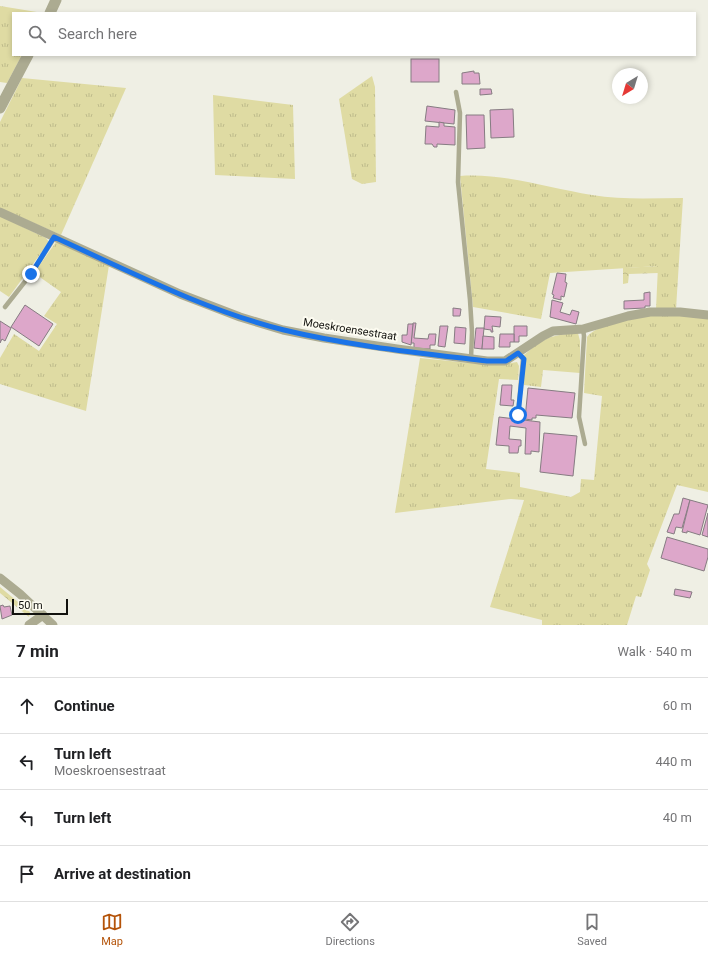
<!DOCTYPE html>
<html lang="en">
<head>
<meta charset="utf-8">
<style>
	body { margin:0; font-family:Roboto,sans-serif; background:#f6f6f6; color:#202124 }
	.compass { position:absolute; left:612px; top:68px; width:36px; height:36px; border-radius:50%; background:#fff; box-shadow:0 2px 6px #0003; rotate:218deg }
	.scale { position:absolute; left:12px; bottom:10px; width:56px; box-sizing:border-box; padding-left:4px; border:2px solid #12120e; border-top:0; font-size:11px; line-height:14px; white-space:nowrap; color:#12120e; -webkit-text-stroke:3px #fdfcf1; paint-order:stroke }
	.stop { position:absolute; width:12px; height:12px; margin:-9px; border:3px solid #1a73e8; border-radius:50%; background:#fff }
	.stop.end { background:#1a73e8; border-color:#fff; box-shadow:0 1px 4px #0008 }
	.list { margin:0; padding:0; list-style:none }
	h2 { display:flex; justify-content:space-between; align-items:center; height:52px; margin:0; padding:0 16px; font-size:17px }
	h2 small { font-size:13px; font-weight:400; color:#757577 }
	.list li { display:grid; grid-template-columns:26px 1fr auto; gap:12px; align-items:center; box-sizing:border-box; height:56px; padding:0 16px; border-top:1px solid #e0e0e0 }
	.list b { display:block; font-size:15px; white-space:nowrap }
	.list p { margin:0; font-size:13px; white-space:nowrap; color:#757577 }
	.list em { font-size:13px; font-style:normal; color:#757577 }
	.icon { flex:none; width:22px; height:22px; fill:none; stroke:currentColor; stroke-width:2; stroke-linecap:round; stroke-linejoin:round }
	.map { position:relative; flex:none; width:708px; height:625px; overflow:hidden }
	.search { position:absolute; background:#fff; box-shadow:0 2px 6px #0003; left:12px; right:12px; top:12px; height:44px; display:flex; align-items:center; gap:10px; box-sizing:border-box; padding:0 14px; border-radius:0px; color:#757577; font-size:15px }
	.sheet { height:276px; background:#fff }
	nav { display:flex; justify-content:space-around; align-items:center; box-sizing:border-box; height:56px; border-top:1px solid #e0e0e0; background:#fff; font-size:11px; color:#757577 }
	nav a { display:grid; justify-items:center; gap:2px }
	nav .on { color:#b45309 }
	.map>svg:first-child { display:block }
</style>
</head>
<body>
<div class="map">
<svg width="708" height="625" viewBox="0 0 708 625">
	<defs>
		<pattern id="grass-tufts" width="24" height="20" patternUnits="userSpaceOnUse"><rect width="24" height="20" fill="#dfdba3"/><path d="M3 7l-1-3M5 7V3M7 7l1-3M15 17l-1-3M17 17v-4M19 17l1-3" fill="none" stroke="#bebb8b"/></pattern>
		<pattern id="forest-crowns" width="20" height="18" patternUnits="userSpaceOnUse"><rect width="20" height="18" fill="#dfdba3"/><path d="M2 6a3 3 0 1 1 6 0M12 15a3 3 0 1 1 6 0" fill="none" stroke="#bebb8b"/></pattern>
	</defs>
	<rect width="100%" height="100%" fill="#efefe4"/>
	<g fill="url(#grass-tufts)">
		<path d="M0,6L43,13H13V55H22L7,83L0,82Z"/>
		<path d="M372,76L375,87L376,182L362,184L352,179L339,99Z"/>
		<path d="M22,78L126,88L61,235L0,208V122Z"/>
		<path d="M213,95L293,105L295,179L215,175Z"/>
		<path d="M460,176C505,173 548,188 592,195C622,200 653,198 683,198L676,309H656L658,266L550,273L541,319L473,307Z"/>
		<path d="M0,216L46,238L49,242L9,297L0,291Z"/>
		<path d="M56,242L109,265L86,411L0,384V358L14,334L39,351L57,324L44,316L61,292L34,273Z"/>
		<path d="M656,314L708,317V492L677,485L647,564L650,570L641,597L636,596L627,625H542V620L490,607L524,500L511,499L395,513L420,358L470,363L504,364L517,362L519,366L518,380L499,379L486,469L520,473V487L571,497L580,492L581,479L594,480L602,396L584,393L587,337C597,323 639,318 656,314Z"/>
		<path d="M578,333L580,341V373L543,370L541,387L524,385L523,356C544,337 551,335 578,333Z"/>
	</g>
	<g fill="url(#forest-crowns)">
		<path d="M658,266V273L629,274L628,283L623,284V268Z"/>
		<path d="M0,587L30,612L29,617L0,593Z"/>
	</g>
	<g fill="#dda7ca" stroke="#867c82">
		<rect x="411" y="59" width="28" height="23"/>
		<path d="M474,71V73H479L480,84H462V73Z"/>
		<path d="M480,89H491L492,94L480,95Z"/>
		<path d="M427,106L455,110L454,124L425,121Z"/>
		<path d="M513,109L514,137L491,138L490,110Z"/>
		<path d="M466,115H484L485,148L467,149Z"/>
		<path d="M439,122L444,123V126L455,127V145L437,144V147H434L432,144H425L426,126L439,127Z"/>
		<path d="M557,273L566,274L565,282L567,283L564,297L561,296V300L553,298L554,295L552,294Z"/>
		<path d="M650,292V306H645V308L624,309V301L644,300V293Z"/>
		<path d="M552,300L563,303L560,312L570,315L572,310L579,312L576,324L550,317Z"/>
		<path d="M25,305L53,324L39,346L11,327Z"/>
		<path d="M453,308L461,309L460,316H453Z"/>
		<path d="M485,316L501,317L500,327L492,326L493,332H491V330L484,329Z"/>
		<path d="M0,321L11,328L5,341L2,339L0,343Z"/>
		<path d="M413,323H416L414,338L428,339L429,334H436L435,345H430V349L414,348V343H411Z"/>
		<path d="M408,324H413L411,345L402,342V335H407Z"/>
		<path d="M440,326H448L445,347L438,346Z"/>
		<path d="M514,326H527V336H519V342H514Z"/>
		<path d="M455,327L466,328L465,344L454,343Z"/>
		<path d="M476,328H484L482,349L474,348Z"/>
		<path d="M500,334H514V342H510V347H499Z"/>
		<path d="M483,336L494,337V349H482Z"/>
		<path d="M502,385H512L511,400H514L513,406L500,405Z"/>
		<path d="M528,388L575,393L572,418L536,415V418H532V420L525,419Z"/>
		<path d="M499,417L540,422L539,452L531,451V454H525L526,428L510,426L509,439L521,440V446H519L518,453H509V446L496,445Z"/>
		<path d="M544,433L577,436L573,476L540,472Z"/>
		<path d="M683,498L690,500L682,528L676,527L674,534L667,532L674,514H679Z"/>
		<path d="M690,500L708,505L700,535L687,531V533L682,532Z"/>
		<path d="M708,513V537L702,535Z"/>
		<path d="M667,537L708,549V557L704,571L661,558Z"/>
		<path d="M675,589L692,592L690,598L674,595Z"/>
		<path d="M3,605L4,607L10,606L12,615L2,619L0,606Z"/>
	</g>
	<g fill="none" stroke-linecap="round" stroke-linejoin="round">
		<g stroke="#acab91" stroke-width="4.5">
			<path d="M456,92L460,113L458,182L470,300L472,332L471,359"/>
			<path d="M5,307L31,274L55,237"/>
			<path d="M583,329L584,336L579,417L585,444"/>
			<path d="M518,415L523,359L518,353"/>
		</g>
		<g stroke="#acab91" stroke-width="9">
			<path d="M0,212L180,294L240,317L283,330L324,338L397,349L487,361H505L543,336L553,331L583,329L628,316L650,312H680L708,315"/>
			<path d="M0,578L20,594L53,625"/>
			<path d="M29,625L43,615"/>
		</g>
		<g stroke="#acab91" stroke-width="11">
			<path d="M50,13L56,0"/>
			<path d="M0,108L28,55"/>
		</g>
	</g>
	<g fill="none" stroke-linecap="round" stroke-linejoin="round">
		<path stroke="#1a73e8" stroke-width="5" d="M31,274L54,237C129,271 204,310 284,330C350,346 420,353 487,361H506L518,353L524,359L518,415"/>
	</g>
	<g text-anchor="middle" stroke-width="4" stroke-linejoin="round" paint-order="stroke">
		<g font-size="11" fill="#12120e" stroke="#fdfcf1">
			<text transform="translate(350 329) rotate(9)" y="4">Moeskroensestraat</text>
		</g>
	</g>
</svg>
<svg class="compass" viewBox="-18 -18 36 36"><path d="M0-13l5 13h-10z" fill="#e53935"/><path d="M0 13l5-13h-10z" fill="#757577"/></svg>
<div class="scale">50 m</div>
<div class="stop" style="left:518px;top:415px"></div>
<div class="stop end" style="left:31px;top:274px"></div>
<div class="search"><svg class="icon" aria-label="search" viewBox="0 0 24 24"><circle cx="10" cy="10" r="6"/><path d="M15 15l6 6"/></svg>Search here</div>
</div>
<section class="sheet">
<h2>7 min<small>Walk · 540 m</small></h2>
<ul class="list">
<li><svg class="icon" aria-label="ahead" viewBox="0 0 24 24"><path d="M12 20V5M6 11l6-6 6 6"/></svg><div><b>Continue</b></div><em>60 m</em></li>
<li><svg class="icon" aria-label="left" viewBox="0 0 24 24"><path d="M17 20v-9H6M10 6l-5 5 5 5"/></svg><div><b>Turn left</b><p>Moeskroensestraat</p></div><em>440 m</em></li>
<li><svg class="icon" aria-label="left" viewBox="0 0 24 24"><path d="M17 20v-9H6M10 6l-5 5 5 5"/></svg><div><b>Turn left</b></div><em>40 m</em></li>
<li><svg class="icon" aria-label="arrive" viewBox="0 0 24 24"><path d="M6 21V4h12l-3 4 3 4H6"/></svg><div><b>Arrive at destination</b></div></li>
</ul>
</section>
<nav>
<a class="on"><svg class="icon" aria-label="map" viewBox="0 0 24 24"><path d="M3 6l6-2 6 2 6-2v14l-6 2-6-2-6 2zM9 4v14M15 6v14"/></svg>Map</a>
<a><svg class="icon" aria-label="directions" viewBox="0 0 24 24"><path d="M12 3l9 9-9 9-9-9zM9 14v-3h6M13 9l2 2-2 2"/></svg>Directions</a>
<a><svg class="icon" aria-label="saved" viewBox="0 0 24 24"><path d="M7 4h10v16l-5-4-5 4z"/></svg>Saved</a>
</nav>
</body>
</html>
